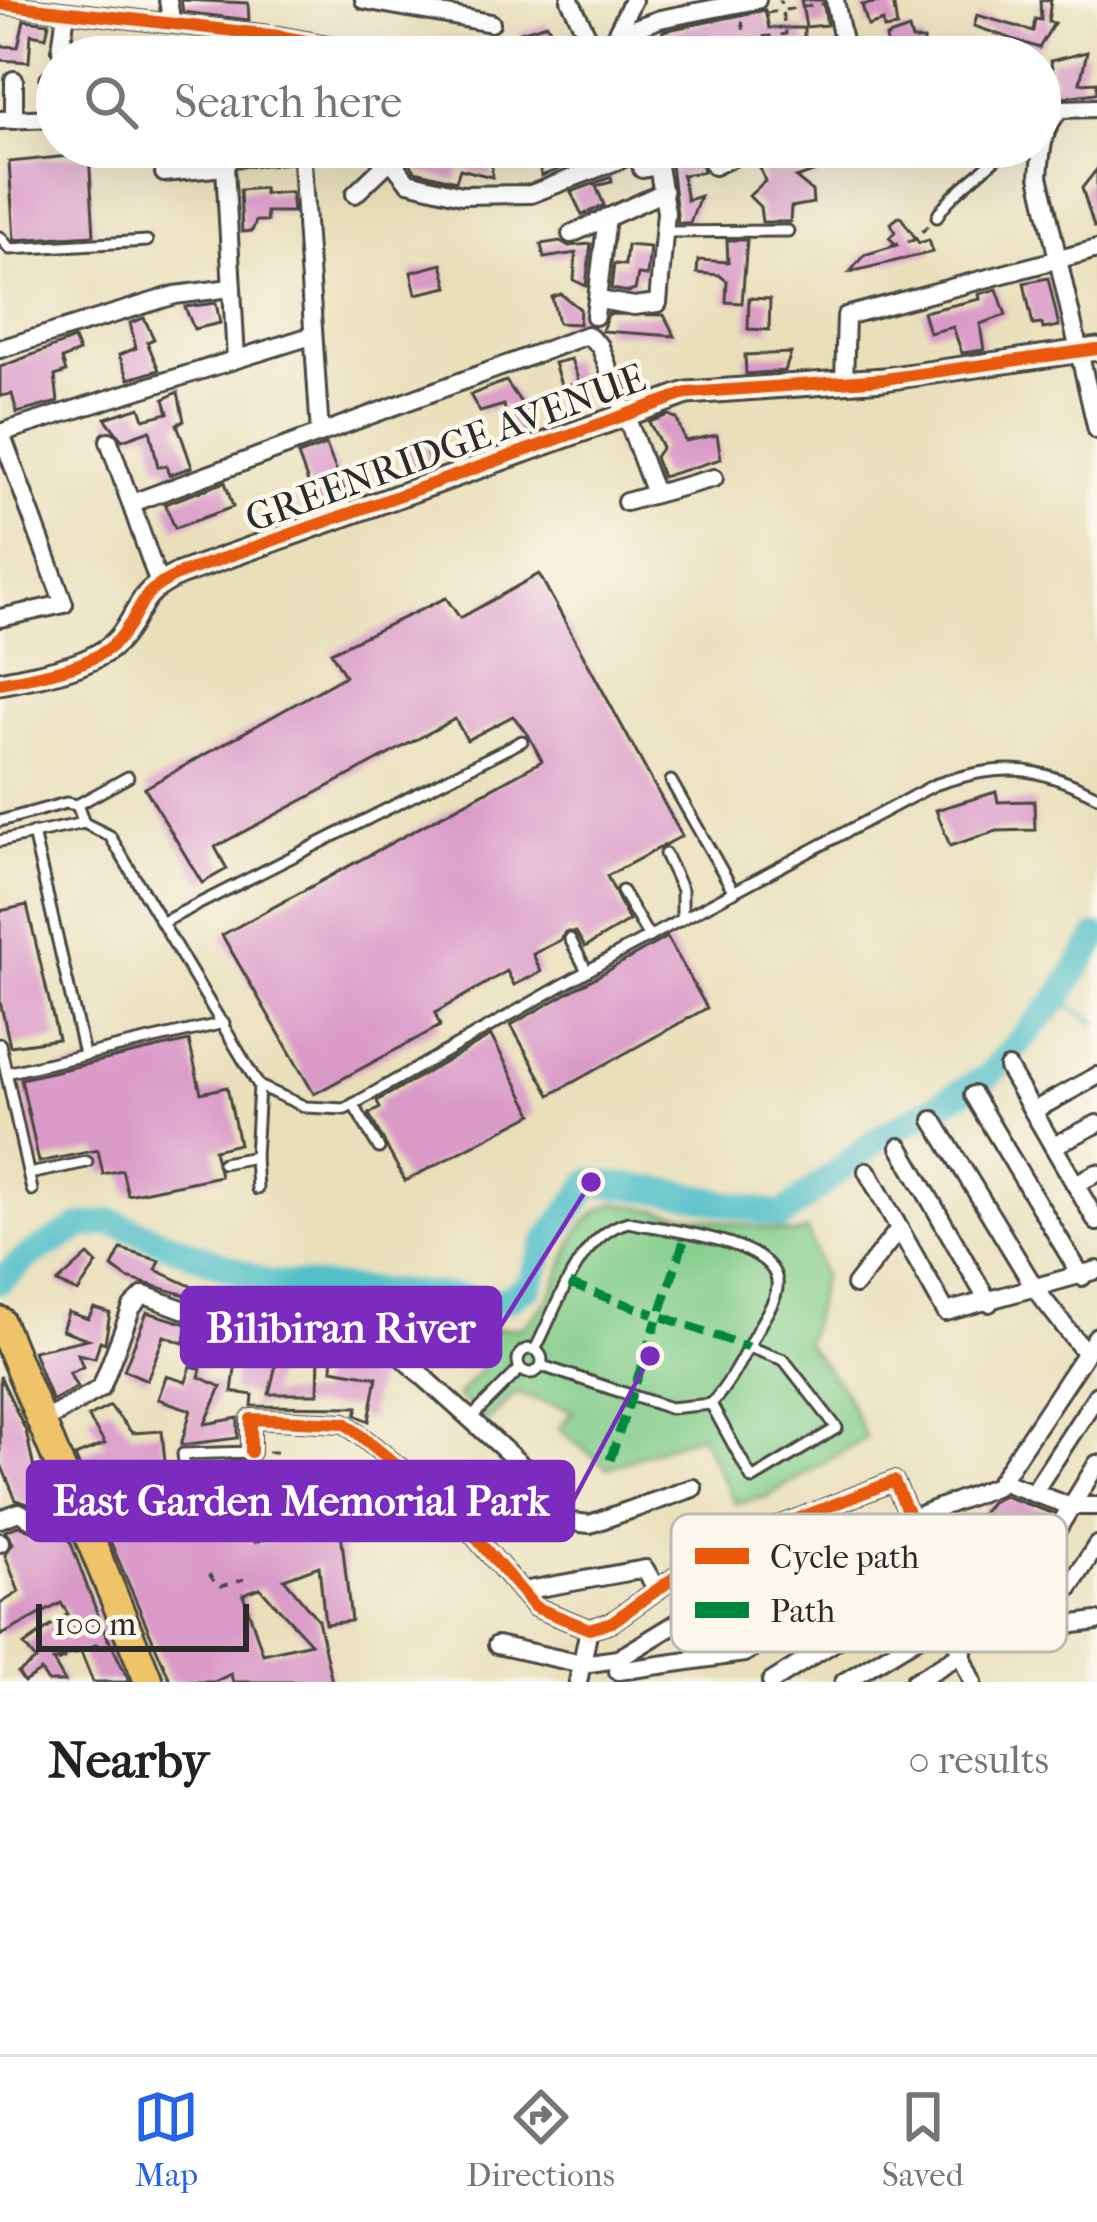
<!DOCTYPE html>
<html lang="en">
<head>
<meta charset="utf-8">
<style>
	body { margin:0; font-family:"IM FELL French Canon",serif; background:#f2f2f2; color:#222 }
	.scale { position:absolute; left:36px; bottom:30px; width:213px; box-sizing:border-box; padding-left:12px; border:6px solid #2b2b2b; border-top:0; font-size:33px; line-height:42px; white-space:nowrap; color:#2b2b2b; -webkit-text-stroke:9px #fbf7ec; paint-order:stroke }
	.list { margin:0; padding:0; list-style:none }
	h2 { display:flex; justify-content:space-between; align-items:center; height:156px; margin:0; padding:0 48px; font-size:51px }
	h2 small { font-size:39px; font-weight:400; color:#767676 }
	.icon { flex:none; width:66px; height:66px; fill:none; stroke:currentColor; stroke-width:2; stroke-linecap:round; stroke-linejoin:round }
	.map { position:relative; flex:none; width:1097px; height:1682px; overflow:hidden }
	.search { position:absolute; background:#fff; box-shadow:0 12px 48px #0002; left:36px; right:36px; top:36px; height:132px; display:flex; align-items:center; gap:30px; box-sizing:border-box; padding:0 42px; border-radius:66px; color:#767676; font-size:45px }
	.sheet { height:372px; background:#fff }
	nav { display:flex; justify-content:space-around; align-items:center; box-sizing:border-box; height:168px; border-top:3px solid #e0e0e0; background:#fff; font-size:33px; color:#767676 }
	nav a { display:grid; justify-items:center; gap:6px }
	nav .on { color:#2563eb }
	.map>svg:first-child { display:block }
</style>
</head>
<body>
<div class="map">
<svg width="1097" height="1682" viewBox="0 0 1097 1682">
	<rect width="100%" height="100%" fill="#fbf7ec"/>
	<filter id="ink" filterUnits="userSpaceOnUse"><feTurbulence type="fractalNoise" baseFrequency=".00833" numOctaves="2"/><feDisplacementMap in="SourceGraphic" scale="24" xChannelSelector="R" yChannelSelector="G"/><feConvolveMatrix kernelMatrix="1 2 1 2 8 2 1 2 1" color-interpolation-filters="sRGB"/></filter>
	<filter id="wash" filterUnits="userSpaceOnUse"><feTurbulence type="fractalNoise" baseFrequency=".004" numOctaves="4" result="noise"/><feDisplacementMap in="SourceGraphic" scale="48" xChannelSelector="R" yChannelSelector="G"/><feGaussianBlur stdDeviation="2.7" result="paint"/><feColorMatrix in="noise" values="0 0 0 0 0 0 0 0 0 0 0 0 0 0 0 0 0 1.4 0 .05"/><feComposite in="paint" operator="in"/></filter>
	<g filter="url(#wash)">
		<rect width="100%" height="100%" fill="#e9dfba"/>
		<path fill="#82cc89" stroke="#567c5a" stroke-width="3" d="M615,1203L795,1234L807,1229L823,1275L806,1344L843,1389L866,1438L766,1497L735,1503L700,1434L607,1468L559,1429L573,1411L516,1393L487,1422L457,1396L482,1368L489,1330L522,1327C531,1318 543,1308 549,1297C570,1260 569,1219 615,1203Z"/>
		<g fill="none" stroke-linecap="round" stroke-linejoin="round">
			<path stroke="#52c0c8" stroke-width="4.5" d="M1058,999L1097,1023"/>
			<path stroke="#52c0c8" stroke-width="27" d="M0,1281L29,1256L80,1227L113,1222L268,1283L504,1301L529,1286L548,1240L591,1182L685,1194L782,1216L879,1138L987,1077L1058,999L1097,937"/>
		</g>
		<g id="blocks">
			<g fill="#da9ac8" fill-rule="evenodd">
				<path d="M181,0L248,3L249,20L183,12Z"/>
				<path d="M801,0H823L827,25L806,27Z"/>
				<path d="M893,0L897,27L884,29L883,21L868,26L862,5Z"/>
				<path d="M1040,0H1051L1048,22L1054,23L1039,48L974,26L977,15L1033,31L1035,19L1041,20Z"/>
				<path d="M765,10L769,28H804V57H713L708,36L681,54L678,40L660,42L663,31Z"/>
				<path d="M24,20L49,23L46,37L31,34L29,62L0,60V46L18,47Z"/>
				<path d="M547,24L556,40L573,35L574,42L557,47L553,57H496V51L524,46L520,32Z"/>
				<path d="M909,29L912,40H924V53L889,57L886,37Z"/>
				<path d="M1087,52L1080,83L1097,82V93L1040,100V83L1055,80L1050,61Z"/>
				<path d="M416,147L492,156V177L460,169L456,181L415,171L408,161Z"/>
				<path d="M548,147L549,158L580,147H604L605,152L541,176L539,164L525,168L520,150Z"/>
				<path d="M659,147H699L703,172L682,175L687,200L700,196L690,223H678L671,164Z"/>
				<path d="M790,147H848L855,157L796,178L812,191L813,203L791,207L790,222H762L760,207L749,196L765,181L757,160L767,150L770,154Z"/>
				<path d="M89,154L94,235L14,240L9,162Z"/>
				<path d="M1097,169V226L1094,227L1082,188Z"/>
				<path d="M611,177L612,182L596,186L604,205L582,215L571,192Z"/>
				<path d="M264,188V194L291,192L293,212H266L267,221H256L252,231L242,232L240,190Z"/>
				<path d="M900,216L919,243L929,240L933,252L850,272L864,255L897,245L889,238L895,232L891,223Z"/>
				<path d="M727,240H747L742,303L726,302L727,281L719,275L697,273L698,260L728,262Z"/>
				<path d="M560,241L569,246L591,244L586,286L574,280L576,253L544,258L541,244Z"/>
				<path d="M627,245L650,247L647,276L638,275L635,290L629,292L611,289L614,264L625,265Z"/>
				<path d="M442,264L448,287L416,294L411,272Z"/>
				<path d="M1048,278L1059,326L1043,329L1042,324L1033,325L1024,283Z"/>
				<path d="M997,289L1006,315L980,324L984,350L962,353L953,327L929,333L923,312L980,299L979,294Z"/>
				<path d="M561,294L580,309L579,324L558,323L552,297Z"/>
				<path d="M749,298L770,299L769,330L748,329Z"/>
				<path d="M216,303L220,323L194,329L185,307Z"/>
				<path d="M608,314L664,315L675,336L602,331Z"/>
				<path d="M144,318L154,339L147,342L159,370L129,379L119,355L136,348L130,323Z"/>
				<path d="M74,339L79,352L62,359L66,372L55,376L58,402L17,413L12,394L0,396V367Z"/>
				<path d="M791,353L785,371L746,374L745,355Z"/>
				<path d="M571,359L579,382L562,388L554,363Z"/>
				<path d="M506,381L524,407L529,433L510,439L504,405L480,412L470,395Z"/>
				<path d="M178,392L184,421L177,424L192,467L169,475L166,466L158,467L150,430L122,440L105,418L140,407L144,419L168,413L164,399Z"/>
				<path d="M669,415L677,419L685,441L717,435L721,459L662,477L655,457L662,447L649,422Z"/>
				<path d="M423,441L431,468L409,476L400,451Z"/>
				<path d="M326,445L347,497L317,507L298,455Z"/>
				<path d="M225,482L233,507L175,528L165,504Z"/>
				<path d="M539,574L682,836L607,876L629,921L585,947L576,932H565L561,940L533,954L541,972L514,985L507,971L435,1013L440,1026L314,1094L222,935L542,761L529,736L513,716L467,740L455,719L215,847L227,869L202,883L145,788L345,676L331,652L446,598L460,618Z"/>
				<path d="M996,792L998,802L1034,801L1035,830L997,831L950,846L936,810Z"/>
				<path d="M27,905L58,1039L10,1046L0,1001V911Z"/>
				<path d="M667,937L707,1008L550,1095L511,1025Z"/>
				<path d="M491,1036L533,1114L405,1181L369,1114L380,1108L377,1101Z"/>
				<path d="M189,1041L201,1093L227,1087L239,1144L214,1150L220,1176L128,1195L122,1170L103,1174L98,1150L39,1162L21,1079Z"/>
				<path d="M121,1249L160,1261L156,1270L195,1288L192,1297L127,1278L112,1267Z"/>
				<path d="M88,1255L97,1264L78,1292L57,1283Z"/>
				<path d="M94,1308L110,1313L105,1343L100,1341L95,1358L78,1354L83,1367L69,1373L77,1387L52,1401L33,1351L88,1339L62,1330L68,1312L88,1319Z"/>
				<path d="M147,1312L190,1325L183,1343L164,1336L147,1380L124,1370Z"/>
				<path d="M234,1341L279,1352L269,1394H318L319,1353H333L332,1369L377,1377L369,1421L356,1415L358,1407L252,1406L253,1395L232,1392L236,1361L227,1357Z"/>
				<path d="M191,1366L201,1369L199,1377L221,1387L205,1424L238,1418V1438L181,1445L191,1410L158,1399L166,1376L186,1382Z"/>
				<path d="M0,1376L26,1431L39,1492L49,1488L54,1498L34,1506L16,1500L0,1462Z"/>
				<path d="M110,1406L132,1433L162,1431L166,1473L145,1478L141,1463L106,1471L87,1484L75,1456L105,1444L88,1417Z"/>
				<path d="M243,1461L276,1476L270,1496L248,1489L254,1515L247,1516L255,1542L294,1529L287,1500L303,1497L283,1469L290,1464L314,1491L320,1517L326,1515L331,1526L340,1523L351,1621L325,1624L319,1566L284,1579L318,1620L332,1682H233L231,1674L214,1682H171L105,1529L113,1533L194,1507L193,1463H199L203,1486L225,1481L226,1462ZM260,1588L311,1643L263,1654L243,1594Z"/>
				<path d="M1004,1496L1052,1513L1007,1568L995,1551L990,1557L964,1536L991,1502Z"/>
				<path d="M63,1522L102,1626L130,1682H93L80,1650L53,1661L65,1682H48L41,1671L24,1682L18,1673L36,1660L24,1645L68,1614L61,1603L0,1636V1604L19,1592L5,1555L13,1543L5,1531L18,1526L37,1532Z"/>
			</g>
		</g>
	</g>
	<g filter="url(#ink)">
		<use href="#blocks" fill-opacity="0" stroke="#484640" stroke-width="3"/>
		<g fill="none" stroke-linecap="round" stroke-linejoin="round">
			<defs>
				<g id="service">
					<path d="M1040,112V114"/>
					<path d="M937,217C946,196 990,167 1008,147"/>
					<path d="M664,232L788,231"/>
					<path d="M0,237L10,249L147,241"/>
					<path d="M671,781L734,892"/>
					<path d="M77,805L128,777"/>
					<path d="M0,821L66,803L77,805L84,823"/>
					<path d="M33,833L84,1054"/>
					<path d="M0,841L84,823L110,836L259,1086L306,1107L345,1109L624,950L934,785C1001,763 1034,764 1097,796"/>
					<path d="M665,854L682,890V919"/>
					<path d="M622,891L649,937"/>
					<path d="M165,921L522,741"/>
					<path d="M570,939L587,971"/>
					<path d="M0,1044L32,1190"/>
					<path d="M6,1073L224,1023"/>
					<path d="M353,1104L379,1148"/>
					<path d="M255,1157L257,1189"/>
					<path d="M223,1163L255,1157L259,1086"/>
					<path d="M29,1174L87,1162"/>
					<circle cx="530" cy="1361" r="12"/>
					<path d="M535,1350C557,1308 578,1235 628,1222C664,1230 771,1239 777,1281C779,1297 767,1312 760,1325C745,1352 732,1381 711,1404L670,1408L542,1366"/>
					<path d="M711,1404L752,1479L837,1428L784,1360L748,1347"/>
					<path d="M472,1417L520,1369"/>
					<path d="M90,1523L189,1500L183,1454L251,1452"/>
				</g>
				<g id="minor">
					<path d="M168,0L172,24"/>
					<path d="M364,0L491,23"/>
					<path d="M570,0L594,50"/>
					<path d="M835,0L846,57"/>
					<path d="M0,4L279,36L393,57"/>
					<path d="M66,12L61,50L68,57"/>
					<path d="M616,35L660,19L757,0"/>
					<path d="M613,40L633,0"/>
					<path d="M565,57L610,46L643,57"/>
					<path d="M49,79L57,106"/>
					<path d="M14,80V120"/>
					<path d="M1097,108L1061,109C1042,127 1041,151 1039,176L1097,430"/>
					<path d="M0,120L57,118"/>
					<path d="M301,147L320,434"/>
					<path d="M380,147L408,182L462,195L531,194L637,153"/>
					<path d="M712,147L714,166L755,147"/>
					<path d="M225,167L236,359"/>
					<path d="M164,173L225,167L230,158L301,153"/>
					<path d="M355,194L404,147"/>
					<path d="M571,234L664,192"/>
					<path d="M599,300L634,306L658,303L666,212L658,166L642,169L636,148"/>
					<path d="M595,316L607,217"/>
					<path d="M0,349L175,295L231,288"/>
					<path d="M844,382L846,316L1097,249"/>
					<path d="M0,433L311,336"/>
					<path d="M109,441L159,584"/>
					<path d="M626,502L714,478"/>
					<path d="M132,503L587,335L600,346L654,491"/>
					<path d="M0,618L64,604L1,433"/>
					<path d="M1008,1068L1097,1222"/>
					<path d="M973,1095L1082,1277"/>
					<path d="M1033,1111L1097,1076"/>
					<path d="M933,1120L1036,1290L1084,1351"/>
					<path d="M1053,1146L1097,1124"/>
					<path d="M900,1147L989,1303"/>
					<path d="M867,1171L946,1312L1097,1270"/>
					<path d="M1075,1184L1097,1173"/>
					<path d="M855,1285L899,1229"/>
					<path d="M40,1423L101,1388L132,1307L144,1295L264,1339L355,1341L394,1350L529,1472L560,1515L571,1522L590,1524L693,1488"/>
					<path d="M251,1452V1419L345,1423L453,1511L535,1607L589,1629L612,1622L692,1565L733,1544L894,1481L954,1618"/>
					<path d="M1000,1481L1070,1506H1097"/>
					<path d="M1033,1493L1097,1395"/>
					<path d="M0,1519L19,1512L33,1520L75,1504"/>
					<path d="M0,1542V1543"/>
					<path d="M522,1591L645,1569L657,1590"/>
					<path d="M947,1621L973,1682"/>
					<path d="M1009,1631L1070,1587L1097,1545"/>
					<path d="M497,1645L582,1664L618,1659L746,1581L997,1486L1097,1336"/>
					<path d="M959,1645L985,1636L1097,1621"/>
					<path d="M618,1671L744,1653L924,1554"/>
					<path d="M578,1682L589,1629"/>
					<path d="M771,1682L935,1579"/>
					<path d="M844,1682L1022,1574L1041,1556L1097,1464"/>
					<path d="M914,1682L963,1653"/>
				</g>
				<path id="tertiary" d="M0,683C37,675 99,668 123,634C148,600 135,596 179,574L687,393L884,379L1097,349"/>
				<path id="primary" d="M0,1321L149,1682"/>
			</defs>
			<use href="#service" stroke="#484640" stroke-width="15"/>
			<use href="#minor" stroke="#484640" stroke-width="22"/>
			<use href="#tertiary" stroke="#484640" stroke-width="27"/>
			<use href="#primary" stroke="#484640" stroke-width="33"/>
			<g stroke="#484640" stroke-width="3" stroke-dasharray="9 9" stroke-linecap="butt">
				<path d="M767,13L822,4"/>
				<path d="M742,21L745,39L786,34L780,0"/>
				<path d="M662,57L708,50"/>
				<path d="M890,246L914,240L929,225"/>
				<path d="M268,1452H284"/>
				<path d="M209,1574L218,1587L244,1579"/>
				<path d="M57,1662L109,1639"/>
			</g>
			<use href="#service" stroke="#fff" stroke-width="9"/>
			<use href="#minor" stroke="#fff" stroke-width="16"/>
			<use href="#tertiary" stroke="#fff" stroke-width="21"/>
			<use href="#primary" stroke="#efc469" stroke-width="27"/>
			<g stroke="#00873e" stroke-width="9" stroke-dasharray="18 9" stroke-linecap="butt">
				<path d="M569,1284L654,1314"/>
				<path d="M661,1310L686,1235"/>
				<path d="M663,1317L748,1347"/>
				<path d="M610,1460L657,1320"/>
			</g>
			<defs>
				<g id="cycleway">
					<path d="M0,4L279,36L393,57"/>
					<path d="M0,683C37,675 99,668 123,634C148,600 135,596 179,574L687,393L884,379L1097,349"/>
					<path d="M251,1452V1419L345,1423L453,1511L535,1607L589,1629L612,1622L692,1565L733,1544L894,1481L954,1618"/>
				</g>
			</defs>
			<use href="#cycleway" stroke="#fbf7ec" stroke-width="20"/>
			<use href="#cycleway" stroke="#e8590c" stroke-width="12"/>
		</g>
	</g>
	<g text-anchor="middle" stroke-width="9" stroke-linejoin="round" paint-order="stroke">
		<g font-size="39" fill="#2b2b2b" stroke="#fbf7ec">
			<text transform="translate(445 447) rotate(-20)" y="14">GREENRIDGE AVENUE</text>
		</g>
	</g>
	<rect x="671" y="1514" width="396" height="138" rx="18" fill="#fbf7ec" stroke="#bdbab2" stroke-width="3"/>
	<rect x="695" y="1548" width="54" height="16" fill="#e8590c"/>
	<rect x="695" y="1602" width="54" height="16" fill="#00873e"/>
	<g font-size="33" fill="#2b2b2b">
		<text x="770" y="1568">Cycle path</text>
		<text x="770" y="1622">Path</text>
	</g>
	<path fill="none" stroke="#7b2cbf" stroke-width="4.5" d="M591 1182L500 1327M650 1356L573 1501"/>
	<g fill="#7b2cbf" stroke="#fbf7ec" stroke-width="4.5">
		<circle cx="591" cy="1182" r="12"/>
		<circle cx="650" cy="1356" r="12"/>
	</g>
	<g fill="#7b2cbf" stroke="#7b2cbf" stroke-width="4.5">
		<rect x="182" y="1288" width="318" height="78" rx="12"/>
		<rect x="28" y="1462" width="545" height="78" rx="12"/>
	</g>
	<g font-size="42" text-anchor="middle" font-weight="bold" fill="#fff">
		<text x="341" y="1342">Bilibiran River</text>
		<text x="301" y="1515">East Garden Memorial Park</text>
	</g>
</svg>
<div class="scale">100 m</div>
<div class="search"><svg class="icon" aria-label="search" viewBox="0 0 24 24"><circle cx="10" cy="10" r="6"/><path d="M15 15l6 6"/></svg>Search here</div>
</div>
<section class="sheet">
<h2>Nearby<small>0 results</small></h2>
<ul class="list">
</ul>
</section>
<nav>
<a class="on"><svg class="icon" aria-label="map" viewBox="0 0 24 24"><path d="M3 6l6-2 6 2 6-2v14l-6 2-6-2-6 2zM9 4v14M15 6v14"/></svg>Map</a>
<a><svg class="icon" aria-label="directions" viewBox="0 0 24 24"><path d="M12 3l9 9-9 9-9-9zM9 14v-3h6M13 9l2 2-2 2"/></svg>Directions</a>
<a><svg class="icon" aria-label="saved" viewBox="0 0 24 24"><path d="M7 4h10v16l-5-4-5 4z"/></svg>Saved</a>
</nav>
</body>
</html>
